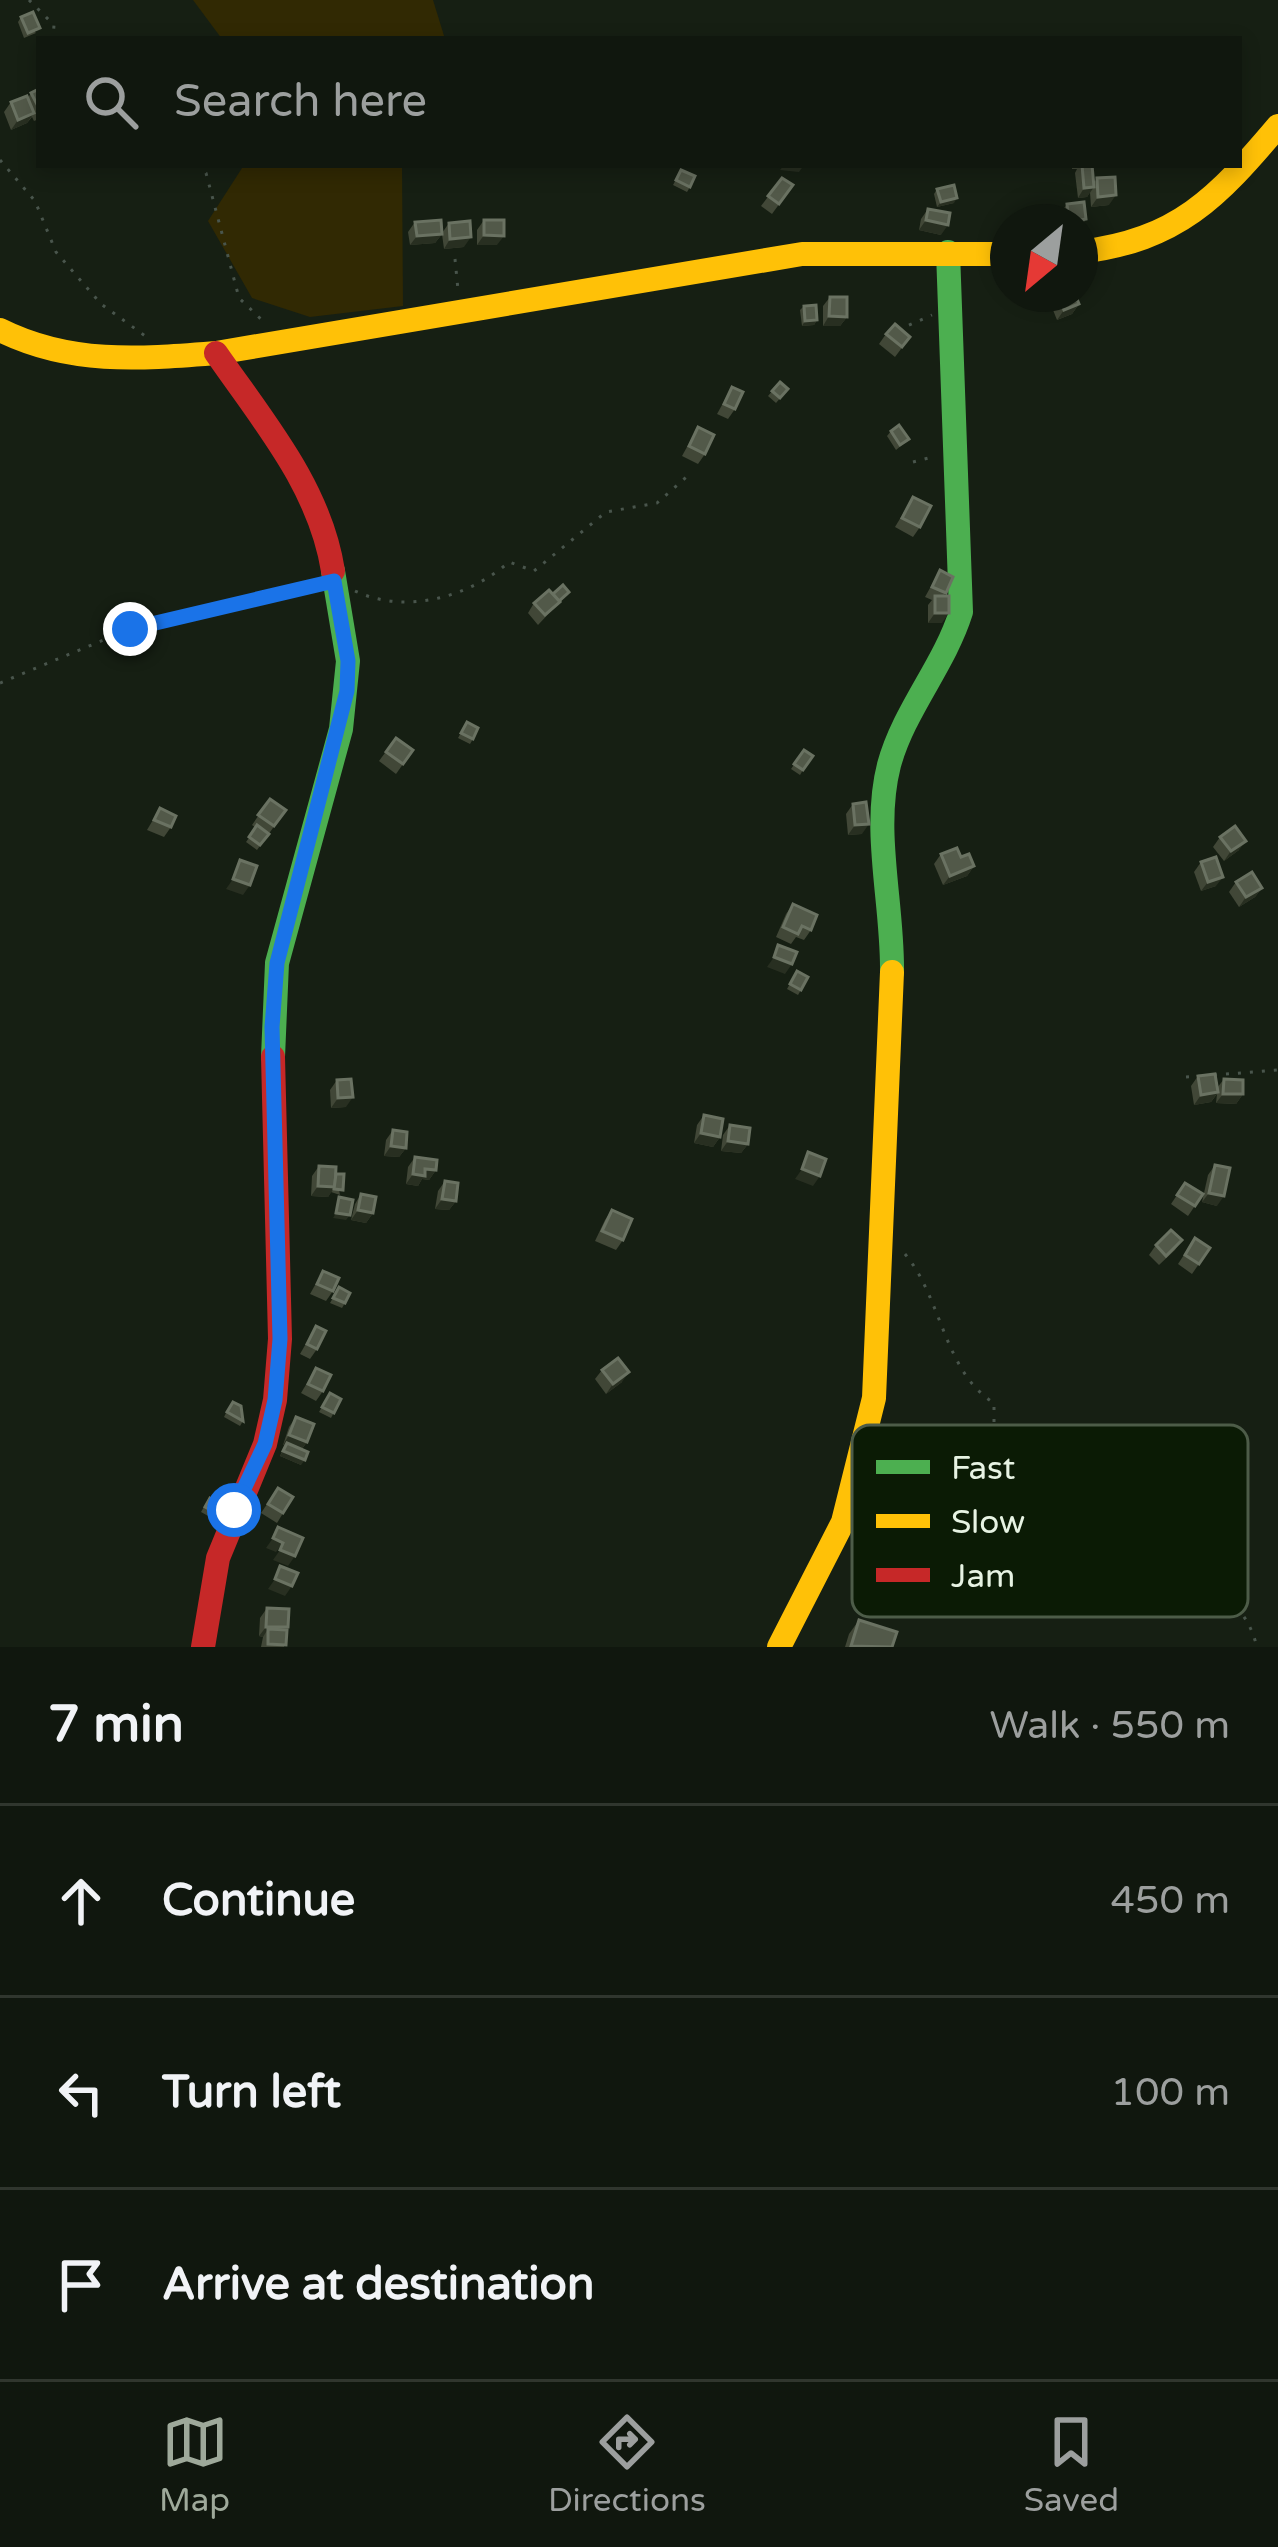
<!DOCTYPE html>
<html lang="en">
<head>
<meta charset="utf-8">
<style>
	body { margin:0; font-family:"Varela Round",sans-serif; background:#192017; color:#f1f3f6 }
	.compass { position:absolute; left:990px; top:204px; width:108px; height:108px; border-radius:50%; background:#10170e; box-shadow:0 6px 18px #0003; rotate:209deg }
	.stop { position:absolute; width:36px; height:36px; margin:-27px; border:9px solid #1a73e8; border-radius:50%; background:#fff }
	.stop.end { background:#1a73e8; border-color:#fff; box-shadow:0 3px 12px #0008 }
	.list { margin:0; padding:0; list-style:none }
	h2 { display:flex; justify-content:space-between; align-items:center; height:156px; margin:0; padding:0 48px; font-size:51px }
	h2 small { font-size:39px; font-weight:400; color:#9c9f9e }
	.list li { display:grid; grid-template-columns:78px 1fr auto; gap:36px; align-items:center; box-sizing:border-box; height:192px; padding:0 48px; border-top:3px solid #30362e }
	.list b { display:block; font-size:45px; white-space:nowrap }
	.list em { font-size:39px; font-style:normal; color:#9c9f9e }
	.icon { flex:none; width:66px; height:66px; fill:none; stroke:currentColor; stroke-width:2; stroke-linecap:round; stroke-linejoin:round }
	.map { position:relative; flex:none; width:1278px; height:1647px; overflow:hidden }
	.search { position:absolute; background:#10170e; box-shadow:0 6px 18px #0003; left:36px; right:36px; top:36px; height:132px; display:flex; align-items:center; gap:30px; box-sizing:border-box; padding:0 42px; border-radius:0px; color:#9c9f9e; font-size:45px }
	.sheet { height:732px; background:#10170e }
	nav { display:flex; justify-content:space-around; align-items:center; box-sizing:border-box; height:168px; border-top:3px solid #30362e; background:#10170e; font-size:33px; color:#9c9f9e }
	nav a { display:grid; justify-items:center; gap:6px }
	nav .on { color:#9ea99a }
	.map>svg:first-child { display:block }
</style>
</head>
<body>
<div class="map">
<svg width="1278" height="1647" viewBox="0 0 1278 1647">
	<rect width="100%" height="100%" fill="#161f13"/>
	<g fill="#312903">
		<path d="M193,0H433L445,39H222Z"/>
		<path d="M244,165H402L403,306L310,317L252,298L208,221Z"/>
	</g>
	<g fill="none" stroke-linecap="round" stroke-linejoin="round">
		<g stroke="#49554c" stroke-width="3" stroke-dasharray="3 9" stroke-linecap="butt">
			<path d="M29,0L54,25L53,39"/>
			<path d="M0,160L35,201L56,252L101,304L148,338"/>
			<path d="M197,165L206,173L239,298L265,323"/>
			<path d="M455,259L458,290"/>
			<path d="M898,330L932,315"/>
			<path d="M913,462L936,456"/>
			<path d="M355,591C406,615 469,597 509,562L534,571L606,512L657,503L692,472"/>
			<path d="M0,683L130,629L318,585"/>
			<path d="M1214,1075L1278,1070"/>
			<path d="M1186,1077L1204,1076"/>
			<path d="M905,1254C942,1298 944,1372 994,1403V1430C1025,1464 1085,1551 1120,1570C1171,1599 1236,1567 1257,1647"/>
		</g>
		<g stroke="#4caf50" stroke-width="24">
			<path d="M892,972C893,904 872,831 889,765C904,710 944,666 961,612L948,252"/>
			<path d="M273,1057L277,963L341,729L348,661L333,571"/>
		</g>
		<g stroke="#ffc107" stroke-width="24">
			<path d="M1080,252C1178,240 1217,198 1278,126"/>
			<path d="M0,330C70,365 140,359 216,353L802,254H1008"/>
			<path d="M779,1647L843,1522L874,1398L892,972"/>
		</g>
		<g stroke="#c62828" stroke-width="24">
			<path d="M216,353C263,421 320,487 333,571"/>
			<path d="M203,1647L218,1558L265,1444L275,1400L280,1339L273,1057"/>
		</g>
	</g>
	<g fill="#414737">
		<path d="M21,17L36,33L24,38L18,22Z"/>
		<path d="M39,89V119L34,121L32,117L27,123L11,130L4,112L11,102L28,98L31,93Z"/>
		<path d="M1072,165H1092L1094,183L1097,178L1109,205L1091,207L1090,192L1087,197L1078,198L1075,173L1077,169H1072Z"/>
		<path d="M681,170L690,187L687,192L673,185Z"/>
		<path d="M782,178L793,185L772,214L761,206Z"/>
		<path d="M937,189L954,203L937,207L934,194Z"/>
		<path d="M1067,204L1086,219L1080,228V222H1061L1060,214Z"/>
		<path d="M928,209L941,235L919,230L921,219Z"/>
		<path d="M484,220L497,245H477V230Z"/>
		<path d="M415,222L442,233L449,223L464,247L444,249L442,234L435,243L410,245L408,232Z"/>
		<path d="M1058,295L1079,304L1072,314L1057,320L1051,305Z"/>
		<path d="M830,297L847,317L840,326H823V306Z"/>
		<path d="M804,306L817,320L814,325L802,326L800,310Z"/>
		<path d="M886,334L910,337L895,357L879,344Z"/>
		<path d="M780,382L788,389L776,403L768,396Z"/>
		<path d="M732,387L735,409L728,419L717,414Z"/>
		<path d="M698,427L705,454L698,464L682,456Z"/>
		<path d="M891,431L909,439L896,450L887,436Z"/>
		<path d="M913,497L920,527L913,537L895,527Z"/>
		<path d="M940,570L953,577L944,596L942,623H928V605L932,600L925,597Z"/>
		<path d="M569,592L538,625L528,613L534,603L553,594Z"/>
		<path d="M467,722L473,739L470,744L458,738Z"/>
		<path d="M396,738L413,750L396,774L379,761Z"/>
		<path d="M804,750L803,770L800,775L791,769Z"/>
		<path d="M270,799L286,810L257,850L246,842L256,828L252,825Z"/>
		<path d="M853,804L862,834L848,835L846,814Z"/>
		<path d="M160,808L171,827L164,837L147,830Z"/>
		<path d="M1220,837L1239,850L1224,861L1213,847Z"/>
		<path d="M941,854L974,866L967,876L943,885L934,864Z"/>
		<path d="M1201,862L1216,886L1201,891L1194,872Z"/>
		<path d="M1236,882L1262,888L1255,897L1239,907L1229,892Z"/>
		<path d="M793,904L811,930L804,940L796,937L791,944L776,937L786,914Z"/>
		<path d="M797,971L801,990L798,995L787,989Z"/>
		<path d="M1198,1076L1217,1088L1224,1079L1243,1094L1236,1104L1216,1103L1217,1094L1211,1102L1194,1105L1191,1086Z"/>
		<path d="M337,1080L346,1107L331,1108L330,1090Z"/>
		<path d="M704,1115L720,1137L713,1147L694,1143L697,1125Z"/>
		<path d="M730,1125L748,1144L741,1153L721,1151L723,1135Z"/>
		<path d="M393,1130L406,1148L399,1157L384,1156L386,1140Z"/>
		<path d="M415,1157L436,1170L429,1180L422,1179L418,1186L406,1184L408,1167Z"/>
		<path d="M1215,1165L1217,1206L1202,1202L1208,1175Z"/>
		<path d="M319,1166L336,1174L340,1195L331,1192L328,1197L311,1196L312,1176Z"/>
		<path d="M445,1181L456,1201L449,1210L435,1209L438,1191Z"/>
		<path d="M1185,1183L1203,1194L1188,1216L1171,1204Z"/>
		<path d="M361,1194L373,1213L366,1223L351,1220L355,1204Z"/>
		<path d="M612,1210L623,1240L616,1250L595,1241L605,1220Z"/>
		<path d="M1195,1238L1210,1248L1192,1274L1178,1264Z"/>
		<path d="M1182,1240L1175,1250L1159,1265L1149,1255L1156,1245Z"/>
		<path d="M323,1271L333,1291L326,1301L310,1294Z"/>
		<path d="M339,1287L345,1303L342,1308L330,1303Z"/>
		<path d="M316,1326L317,1349L310,1359L300,1354Z"/>
		<path d="M316,1368L323,1391L316,1401L301,1393Z"/>
		<path d="M602,1370L622,1382L606,1394L595,1379Z"/>
		<path d="M330,1393L341,1399L331,1418L319,1412Z"/>
		<path d="M229,1407L243,1421L240,1426L224,1417Z"/>
		<path d="M296,1417L307,1442L302,1449L301,1465L280,1456L285,1445H283L289,1427Z"/>
		<path d="M278,1488L293,1497L277,1523L261,1513Z"/>
		<path d="M896,1498L909,1501L918,1516L915,1520H907L902,1527H888L889,1508Z"/>
		<path d="M219,1502L210,1517L201,1512L206,1503Z"/>
		<path d="M886,1529L898,1558L883,1559L876,1569L859,1570L856,1549L863,1540L880,1538Z"/>
		<path d="M267,1608L288,1627L284,1647H261L263,1637L259,1636L260,1618Z"/>
		<path d="M859,1620L892,1647H845L849,1634Z"/>
	</g>
	<g fill="#282f21">
		<path d="M34,113L27,123L11,130L18,120Z"/>
		<path d="M784,165H804L799,172L780,170Z"/>
		<path d="M1094,187L1087,197L1078,198L1084,188Z"/>
		<path d="M1116,195L1109,205L1091,207L1098,197Z"/>
		<path d="M957,198L954,203L937,207L941,202Z"/>
		<path d="M926,220L948,225L941,235L919,230Z"/>
		<path d="M442,234L435,243L410,245L417,236Z"/>
		<path d="M484,235L504,236L497,245H477Z"/>
		<path d="M471,237L464,247L444,249L450,239Z"/>
		<path d="M1079,304L1072,314L1057,320L1064,310Z"/>
		<path d="M829,316L847,317L840,326H823Z"/>
		<path d="M817,320L814,325L802,326L805,321Z"/>
		<path d="M935,613H949L942,623H928Z"/>
		<path d="M869,824L862,834L848,835L855,825Z"/>
		<path d="M1246,841L1239,850L1224,861L1231,851Z"/>
		<path d="M974,866L967,876L943,885L950,876Z"/>
		<path d="M1223,877L1216,886L1201,891L1208,882Z"/>
		<path d="M233,879L250,885L243,895L226,889Z"/>
		<path d="M1262,888L1255,897L1239,907L1246,897Z"/>
		<path d="M774,957L792,964L785,974L767,967Z"/>
		<path d="M1218,1092L1211,1102L1194,1105L1201,1095Z"/>
		<path d="M1223,1094H1243L1236,1104L1216,1103Z"/>
		<path d="M353,1097L346,1107L331,1108L338,1098Z"/>
		<path d="M701,1133L720,1137L713,1147L694,1143Z"/>
		<path d="M728,1141L748,1144L741,1153L721,1151Z"/>
		<path d="M391,1146L406,1148L399,1157L384,1156Z"/>
		<path d="M425,1169L436,1170L429,1180L422,1179L418,1186L406,1184L413,1174Z"/>
		<path d="M802,1169L820,1176L813,1186L795,1179Z"/>
		<path d="M318,1186L335,1187L328,1197L311,1196Z"/>
		<path d="M1209,1193L1224,1196L1217,1206L1202,1202Z"/>
		<path d="M442,1199L456,1201L449,1210L435,1209Z"/>
		<path d="M358,1210L373,1213L366,1223L351,1220Z"/>
		<path d="M336,1213L350,1215L346,1220L333,1218Z"/>
		<path d="M629,1372L622,1382L606,1394L613,1384Z"/>
		<path d="M289,1435L307,1442L300,1451L283,1445Z"/>
		<path d="M283,1451L305,1460L301,1465L280,1456Z"/>
		<path d="M908,1515L918,1516L915,1520H907L902,1527H888L895,1517Z"/>
		<path d="M273,1538L283,1543L276,1552L266,1548Z"/>
		<path d="M905,1548L898,1558L881,1559L888,1549Z"/>
		<path d="M280,1550L295,1556L288,1566L273,1560Z"/>
		<path d="M883,1559L876,1569L859,1570L865,1561Z"/>
		<path d="M275,1579L292,1586L285,1596L268,1589Z"/>
		<path d="M266,1627H288L281,1637L268,1629L263,1637L259,1636Z"/>
	</g>
	<g fill="#525949" stroke="#6a7262" stroke-width="3">
		<path d="M33,12L40,28L28,33L21,17Z"/>
		<path d="M39,89V108L31,93Z"/>
		<path d="M27,96L34,113L18,120L11,102Z"/>
		<path d="M1082,165H1092L1094,187L1084,188Z"/>
		<path d="M681,170L695,176L690,187L676,180Z"/>
		<path d="M1115,177L1116,195L1098,197L1097,178Z"/>
		<path d="M782,178L793,185L779,204L768,196Z"/>
		<path d="M954,185L957,198L941,202L937,189Z"/>
		<path d="M1084,202L1086,219L1069,222L1067,204Z"/>
		<path d="M928,209L950,213L948,225L926,220Z"/>
		<path d="M441,220L442,234L417,236L415,222Z"/>
		<path d="M484,220H504V236L484,235Z"/>
		<path d="M470,221L471,237L450,239L449,223Z"/>
		<path d="M1061,294H1075L1079,304L1064,310L1058,295Z"/>
		<path d="M830,297H847V317L829,316Z"/>
		<path d="M816,305L817,320L805,321L804,306Z"/>
		<path d="M895,324L910,337L902,347L886,334Z"/>
		<path d="M780,382L788,389L780,398L772,391Z"/>
		<path d="M732,387L743,392L735,409L724,404Z"/>
		<path d="M899,425L909,439L900,445L891,431Z"/>
		<path d="M698,427L714,435L705,454L689,446Z"/>
		<path d="M913,497L931,506L920,527L902,518Z"/>
		<path d="M940,570L953,577L946,593L932,587Z"/>
		<path d="M563,585L569,592L559,601L553,594Z"/>
		<path d="M549,590L560,602L545,615L534,603Z"/>
		<rect x="935" y="596" width="14" height="17"/>
		<path d="M467,722L478,728L473,739L461,733Z"/>
		<path d="M396,738L413,750L403,764L386,752Z"/>
		<path d="M804,750L813,756L803,770L794,764Z"/>
		<path d="M270,799L286,810L274,826L258,815Z"/>
		<path d="M866,802L869,824L855,825L853,804Z"/>
		<path d="M160,808L176,816L171,827L154,820Z"/>
		<path d="M257,825L269,834L260,845L249,837Z"/>
		<path d="M1235,826L1246,841L1231,851L1220,837Z"/>
		<path d="M957,848L961,857L969,854L974,866L950,876L941,854Z"/>
		<path d="M1216,857L1223,877L1208,882L1201,862Z"/>
		<path d="M240,860L257,866L250,885L233,879Z"/>
		<path d="M1252,872L1262,888L1246,897L1236,882Z"/>
		<path d="M793,904L817,915L811,930L802,926L798,934L783,927Z"/>
		<path d="M778,945L797,952L792,964L774,957Z"/>
		<path d="M797,971L808,977L801,990L790,984Z"/>
		<path d="M1215,1074L1218,1092L1201,1095L1198,1076Z"/>
		<path d="M351,1079L353,1097L338,1098L337,1080Z"/>
		<path d="M1224,1079L1243,1080V1094H1223Z"/>
		<path d="M704,1115L723,1119L720,1137L701,1133Z"/>
		<path d="M730,1125L750,1128L748,1144L728,1141Z"/>
		<path d="M393,1130L407,1132L406,1148L391,1146Z"/>
		<path d="M808,1152L826,1159L820,1176L802,1169Z"/>
		<path d="M415,1157L437,1160L436,1170L425,1169V1176L413,1174Z"/>
		<path d="M1215,1165L1230,1168L1224,1196L1209,1193Z"/>
		<path d="M319,1166L336,1167L335,1187L318,1186Z"/>
		<path d="M336,1174H344L343,1190L334,1189Z"/>
		<path d="M445,1181L458,1183L456,1201L442,1199Z"/>
		<path d="M1185,1183L1203,1194L1195,1206L1177,1195Z"/>
		<path d="M361,1194L376,1197L373,1213L358,1210Z"/>
		<path d="M339,1197L353,1200L350,1215L336,1213Z"/>
		<path d="M612,1210L632,1219L623,1240L602,1231Z"/>
		<path d="M1171,1230L1182,1240L1166,1256L1156,1245Z"/>
		<path d="M1195,1238L1210,1248L1199,1264L1185,1255Z"/>
		<path d="M323,1271L339,1278L333,1291L317,1284Z"/>
		<path d="M339,1287L350,1293L345,1303L333,1298Z"/>
		<path d="M316,1326L326,1331L317,1349L307,1344Z"/>
		<path d="M618,1358L629,1372L613,1384L602,1370Z"/>
		<path d="M316,1368L331,1375L323,1391L308,1384Z"/>
		<path d="M330,1393L341,1399L334,1413L322,1407Z"/>
		<path d="M233,1402L241,1406L243,1421L227,1412Z"/>
		<path d="M296,1417L314,1424L307,1442L289,1435Z"/>
		<path d="M287,1443L308,1452L305,1460L283,1451Z"/>
		<path d="M278,1488L293,1497L283,1513L268,1504Z"/>
		<path d="M210,1498L219,1502L214,1512L205,1507Z"/>
		<path d="M278,1527L303,1538L295,1556L280,1550L283,1543L273,1538Z"/>
		<path d="M280,1566L298,1573L292,1586L275,1579Z"/>
		<path d="M267,1608L289,1609L288,1627H266Z"/>
		<path d="M859,1620L897,1632L892,1647L851,1646Z"/>
		<path d="M268,1629L287,1630L286,1645L268,1644Z"/>
	</g>
	<g fill="none" stroke-linecap="round" stroke-linejoin="round">
		<path stroke="#1a73e8" stroke-width="15" d="M130,629L334,581L348,661L347,691L277,963L272,1027L280,1339L275,1400L265,1444L234,1510"/>
	</g>
	<rect x="852" y="1425" width="396" height="192" rx="18" fill="#0b1b05" stroke="#4d5c48" stroke-width="3"/>
	<rect x="876" y="1460" width="54" height="14" fill="#4caf50"/>
	<rect x="876" y="1514" width="54" height="14" fill="#ffc107"/>
	<rect x="876" y="1568" width="54" height="14" fill="#c62828"/>
	<g font-size="33" fill="#e7f3e3">
		<text x="951" y="1479">Fast</text>
		<text x="951" y="1533">Slow</text>
		<text x="951" y="1587">Jam</text>
	</g>
</svg>
<svg class="compass" viewBox="-18 -18 36 36"><path d="M0-13l5 13h-10z" fill="#e53935"/><path d="M0 13l5-13h-10z" fill="#9c9f9e"/></svg>
<div class="stop" style="left:234px;top:1510px"></div>
<div class="stop end" style="left:130px;top:629px"></div>
<div class="search"><svg class="icon" aria-label="search" viewBox="0 0 24 24"><circle cx="10" cy="10" r="6"/><path d="M15 15l6 6"/></svg>Search here</div>
</div>
<section class="sheet">
<h2>7 min<small>Walk · 550 m</small></h2>
<ul class="list">
<li><svg class="icon" aria-label="ahead" viewBox="0 0 24 24"><path d="M12 20V5M6 11l6-6 6 6"/></svg><div><b>Continue</b></div><em>450 m</em></li>
<li><svg class="icon" aria-label="left" viewBox="0 0 24 24"><path d="M17 20v-9H6M10 6l-5 5 5 5"/></svg><div><b>Turn left</b></div><em>100 m</em></li>
<li><svg class="icon" aria-label="arrive" viewBox="0 0 24 24"><path d="M6 21V4h12l-3 4 3 4H6"/></svg><div><b>Arrive at destination</b></div></li>
</ul>
</section>
<nav>
<a class="on"><svg class="icon" aria-label="map" viewBox="0 0 24 24"><path d="M3 6l6-2 6 2 6-2v14l-6 2-6-2-6 2zM9 4v14M15 6v14"/></svg>Map</a>
<a><svg class="icon" aria-label="directions" viewBox="0 0 24 24"><path d="M12 3l9 9-9 9-9-9zM9 14v-3h6M13 9l2 2-2 2"/></svg>Directions</a>
<a><svg class="icon" aria-label="saved" viewBox="0 0 24 24"><path d="M7 4h10v16l-5-4-5 4z"/></svg>Saved</a>
</nav>
</body>
</html>
